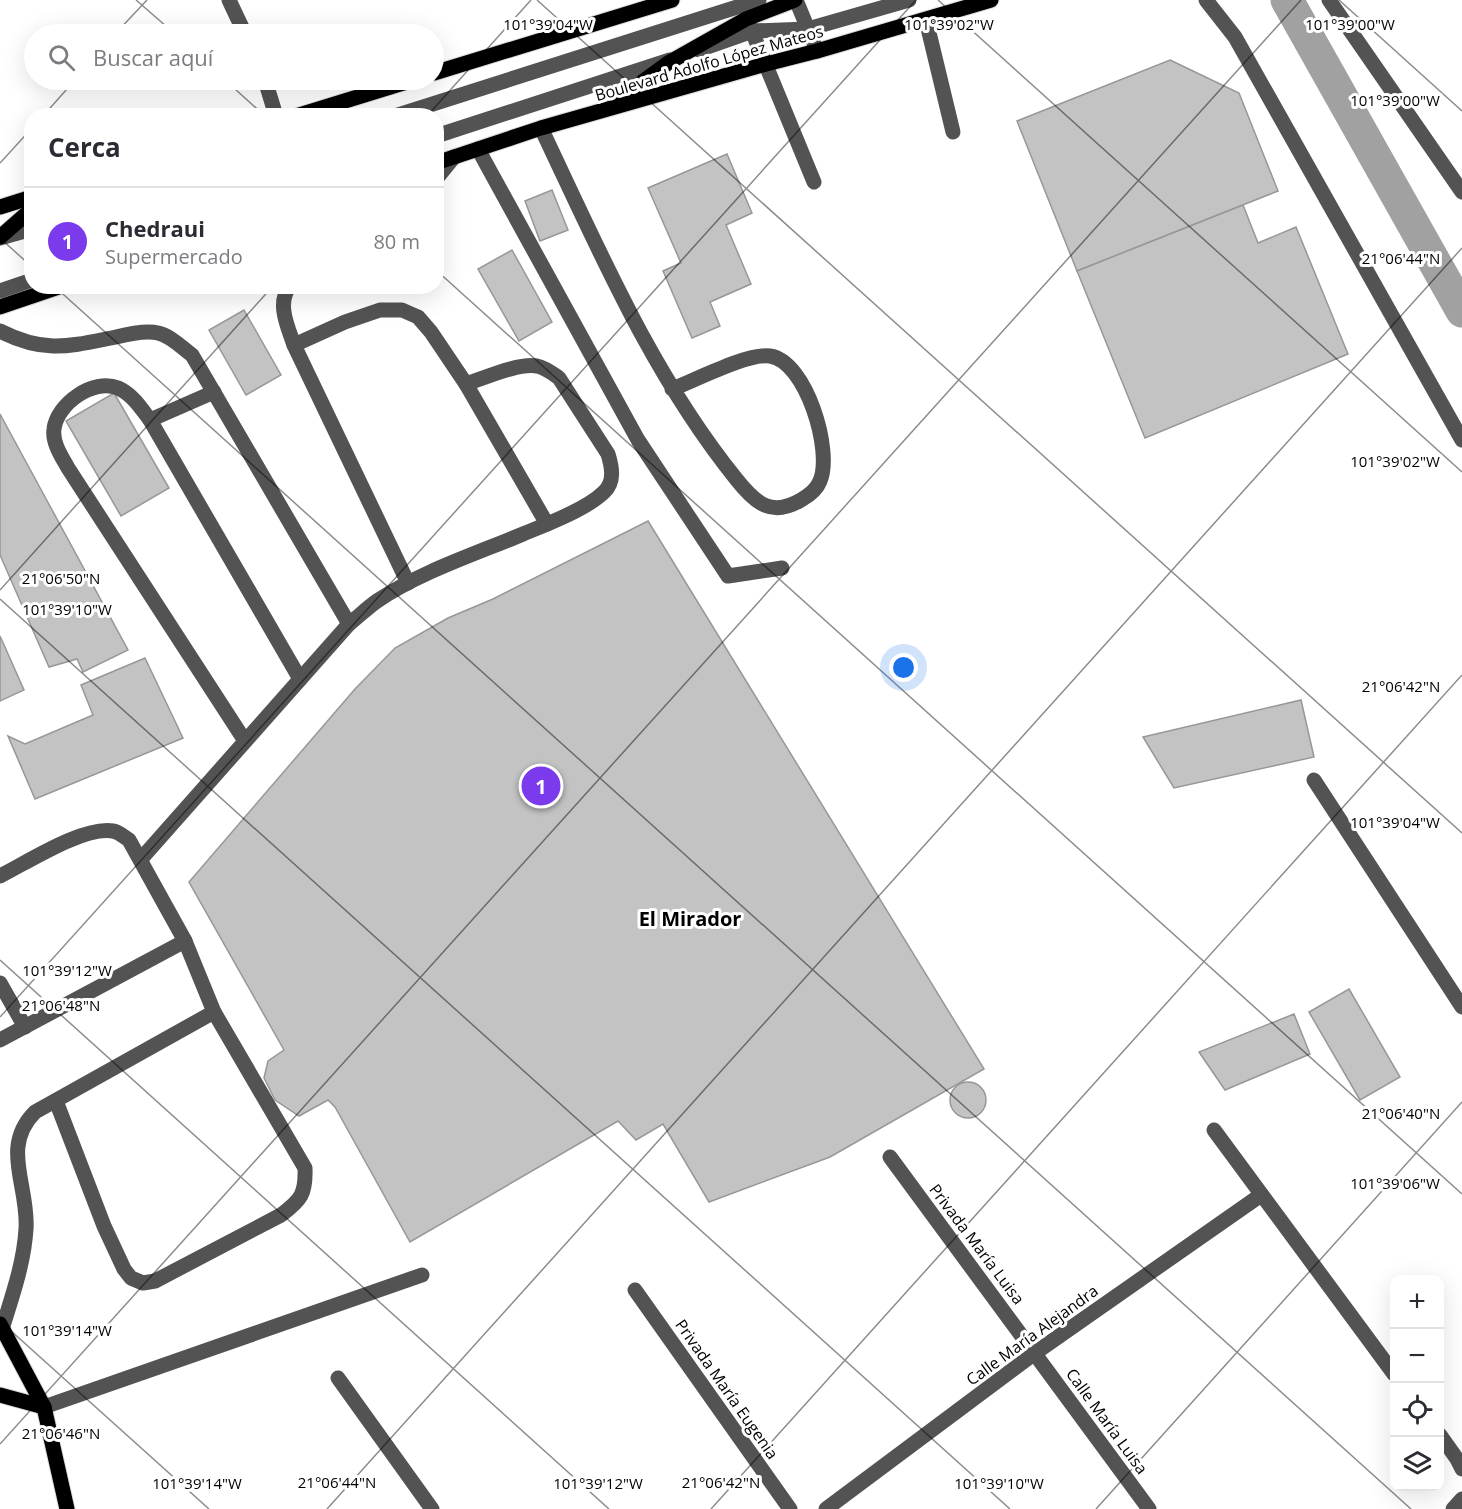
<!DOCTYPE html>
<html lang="es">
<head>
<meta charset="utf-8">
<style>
	body { margin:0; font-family:"Open Sans",sans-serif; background:#f2f2f3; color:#2b2b33 }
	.controls { position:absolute; right:18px; bottom:18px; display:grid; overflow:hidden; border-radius:12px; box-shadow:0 6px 24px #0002 }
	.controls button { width:54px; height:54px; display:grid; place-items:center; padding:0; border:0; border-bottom:2px solid #e1e1e2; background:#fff; color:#2b2b33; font:30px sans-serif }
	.you { position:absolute; left:904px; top:668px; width:21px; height:21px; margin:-15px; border:4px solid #fff; border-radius:50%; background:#1a73e8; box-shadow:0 0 0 9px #1a73e833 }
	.badge { display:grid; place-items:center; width:39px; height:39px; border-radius:50%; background:#7c3aed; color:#fff; font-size:20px; font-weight:700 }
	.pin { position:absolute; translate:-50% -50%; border:3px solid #fff; box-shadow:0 2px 6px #0006 }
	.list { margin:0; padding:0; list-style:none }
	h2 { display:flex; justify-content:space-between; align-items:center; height:78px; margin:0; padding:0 24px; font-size:26px }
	h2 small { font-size:20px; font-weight:400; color:#7c7c81 }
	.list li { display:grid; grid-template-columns:39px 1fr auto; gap:18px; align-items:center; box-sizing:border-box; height:108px; padding:0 24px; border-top:2px solid #e1e1e2 }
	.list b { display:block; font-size:22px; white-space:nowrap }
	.list p { margin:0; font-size:20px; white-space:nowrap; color:#7c7c81 }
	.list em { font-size:20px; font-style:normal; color:#7c7c81 }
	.icon { flex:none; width:33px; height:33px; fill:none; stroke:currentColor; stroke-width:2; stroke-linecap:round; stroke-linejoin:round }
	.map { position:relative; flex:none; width:1462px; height:1509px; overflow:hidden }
	.search { position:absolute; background:#fff; box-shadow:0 6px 24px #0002; left:24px; top:24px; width:420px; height:66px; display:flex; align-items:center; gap:15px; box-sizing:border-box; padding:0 21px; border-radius:33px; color:#7c7c81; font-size:22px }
	.panel { position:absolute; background:#fff; box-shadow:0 6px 24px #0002; left:24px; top:108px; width:420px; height:186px; border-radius:24px }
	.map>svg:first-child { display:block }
</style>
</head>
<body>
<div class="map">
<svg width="1462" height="1509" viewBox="0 0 1462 1509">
	<rect width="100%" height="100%" fill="#fff"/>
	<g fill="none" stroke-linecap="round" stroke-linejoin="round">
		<path stroke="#a1a1a1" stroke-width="33" d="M1287,0L1462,311"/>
	</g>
	<g fill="#c3c3c3" stroke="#979797" stroke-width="1.5">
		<path d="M1170,60L1239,93L1278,191L1077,271L1017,121Z"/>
		<path d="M727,154L752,213L726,225L751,284L710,302L720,326L692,338L663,271L681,263L648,188Z"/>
		<path d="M552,190L568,230L540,241L525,201Z"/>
		<path d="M1243,205L1258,243L1296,227L1348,354L1145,438L1077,271Z"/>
		<path d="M512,250L552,322L519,341L478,269Z"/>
		<path d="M244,310L281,375L246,395L209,330Z"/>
		<path d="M114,393L169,488L121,516L66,421Z"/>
		<path d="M0,414L128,650L83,672L77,659L49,667L0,555Z"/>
		<path d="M648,521L984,1069L830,1157L709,1202L663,1124L636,1140L618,1121L410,1242L335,1107L328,1100L299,1116L275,1100L264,1078L268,1061L284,1050L189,882L355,689L395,648L448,618L493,599Z"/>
		<path d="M0,636L24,690L0,701Z"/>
		<path d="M145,658L183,738L35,799L8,736L25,744L93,715L81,685Z"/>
		<path d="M1301,700L1314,757L1174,788L1143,737Z"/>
		<path d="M1349,989L1400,1077L1360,1100L1309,1012Z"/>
		<path d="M1294,1014L1310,1054L1225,1090L1199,1052Z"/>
		<circle cx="968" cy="1100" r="18"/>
	</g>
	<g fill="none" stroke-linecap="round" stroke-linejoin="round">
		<defs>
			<g id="major">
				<path d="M434,73L672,0"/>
				<path d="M616,105L642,82L668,63L746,19L795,0"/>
				<path d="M296,116L413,80"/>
				<path d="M436,163L541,128L766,64L817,51L991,0"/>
				<path d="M0,207L32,197"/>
				<path d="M0,237L32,209"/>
				<path d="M0,307L62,286"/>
				<path d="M0,1324L44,1407L67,1509"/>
				<path d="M0,1395L44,1407"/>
			</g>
		</defs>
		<use href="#major" stroke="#dbdbdb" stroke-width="17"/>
		<g stroke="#535353" stroke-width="15">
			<path d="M229,0L245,34"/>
			<path d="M796,0L817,51"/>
			<path d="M1206,0L1235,37L1462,440"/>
			<path d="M1329,0L1462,192"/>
			<path d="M926,20L953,132"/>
			<path d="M749,24L814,182"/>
			<path d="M699,50L753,31L808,29L909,0"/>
			<path d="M265,80L276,116"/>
			<path d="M395,116L759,0"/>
			<path d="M541,128C599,250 652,375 737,480C756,504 772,517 801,500C808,496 817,489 820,481C833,451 806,361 770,356C747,353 696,380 672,389"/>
			<path d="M436,136L670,60"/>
			<path d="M478,149L638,440L728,576L782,568"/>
			<path d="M436,179L454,157"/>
			<path d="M0,238L32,229"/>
			<path d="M290,286C276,303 288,327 294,345L408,583"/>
			<path d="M0,291L32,280"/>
			<path d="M0,331C45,354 70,346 116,337C128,334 146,330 158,333C171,336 181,347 192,355L349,624"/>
			<path d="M294,345L345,322L380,310H402L418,317L431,332L466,384L547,524"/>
			<path d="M150,420L214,392"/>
			<path d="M245,741L68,468C62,457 52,443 54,429C57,404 93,378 118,388C132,394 141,408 150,420L300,679"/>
			<path d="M1314,780L1462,1007"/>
			<path d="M141,859L349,624C358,617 367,608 377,601C420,572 475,554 523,534C545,525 587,509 604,492C615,482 612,467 608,454L559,378C552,373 546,368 537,366C517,363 485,378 466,384"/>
			<path d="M0,876C28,862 83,826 113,831C119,832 124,837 129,840L185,941L214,1012L305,1168C306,1194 301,1200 281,1215L155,1281L143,1283L131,1278L124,1269L104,1226L56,1101"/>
			<path d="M0,983L25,1027"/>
			<path d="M0,1040L185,941"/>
			<path d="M1214,1130L1394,1374"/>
			<path d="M890,1157L1149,1509"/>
			<path d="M635,1290L790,1509"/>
			<path d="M2,1329C12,1297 24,1263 26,1229C29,1186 0,1147 35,1112L214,1012"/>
			<path d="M338,1378L432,1509"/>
			<path d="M44,1407L422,1275"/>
			<path d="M1440,1435L1457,1459L1462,1469"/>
			<path d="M826,1509L1035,1353L1261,1195"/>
			<path d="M1453,1509L1462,1499"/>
		</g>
		<use href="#major" stroke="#000" stroke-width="15"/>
	</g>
	<path fill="none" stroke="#000" stroke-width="1.5" stroke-opacity="0.45" d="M136,0L175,34M537,0L1462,833M938,0L1462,472M1339,0L1462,111M115,34L147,0M225,80L265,116M43,116L75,80M427,116L531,0M0,163L32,128M0,238L32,267M436,270L1462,1194M54,286L1411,1509M0,590L273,286M0,599L1010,1509M0,960L609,1509M0,1017L916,0M0,1321L209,1509M0,1444L1301,0M327,1509L1462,248M711,1509L1462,675M1096,1509L1462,1102"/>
	<g text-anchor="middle" stroke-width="6" stroke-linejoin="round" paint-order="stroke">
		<g font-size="16" fill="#000" stroke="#fff">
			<text transform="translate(709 63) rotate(-16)" y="6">Boulevard Adolfo López Mateos</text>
			<text transform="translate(977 1244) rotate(53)" y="6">Privada María Luisa</text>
			<text transform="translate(1032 1335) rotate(-36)" y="6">Calle María Alejandra</text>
			<text transform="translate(727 1389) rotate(55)" y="6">Privada María Eugenia</text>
			<text transform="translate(1107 1421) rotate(54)" y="6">Calle María Luisa</text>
		</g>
		<g font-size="20" font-weight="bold" fill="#000" stroke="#fff">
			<text x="690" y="926">El Mirador</text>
		</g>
	</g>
	<g font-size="15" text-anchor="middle" fill="#000" stroke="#fff" stroke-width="6" stroke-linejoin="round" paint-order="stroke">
		<text x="548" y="30">101°39'04"W</text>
		<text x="949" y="30">101°39'02"W</text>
		<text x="1350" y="30">101°39'00"W</text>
		<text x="1395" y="106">101°39'00"W</text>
		<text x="1401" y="264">21°06'44"N</text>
		<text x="1395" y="467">101°39'02"W</text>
		<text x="61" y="584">21°06'50"N</text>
		<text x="67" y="615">101°39'10"W</text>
		<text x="1401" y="692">21°06'42"N</text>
		<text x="1395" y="828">101°39'04"W</text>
		<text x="67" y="976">101°39'12"W</text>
		<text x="61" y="1011">21°06'48"N</text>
		<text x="1401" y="1119">21°06'40"N</text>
		<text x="1395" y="1189">101°39'06"W</text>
		<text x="67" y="1336">101°39'14"W</text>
		<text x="61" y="1439">21°06'46"N</text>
		<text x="337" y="1488">21°06'44"N</text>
		<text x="721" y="1488">21°06'42"N</text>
		<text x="197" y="1489">101°39'14"W</text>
		<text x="598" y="1489">101°39'12"W</text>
		<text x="999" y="1489">101°39'10"W</text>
	</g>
</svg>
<div class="controls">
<button>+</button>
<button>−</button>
<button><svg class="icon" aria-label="locate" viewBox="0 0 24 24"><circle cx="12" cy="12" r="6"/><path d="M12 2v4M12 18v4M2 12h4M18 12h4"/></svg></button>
<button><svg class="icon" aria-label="layers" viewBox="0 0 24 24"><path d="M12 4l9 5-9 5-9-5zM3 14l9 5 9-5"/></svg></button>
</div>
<div class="you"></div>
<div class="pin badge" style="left:541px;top:786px">1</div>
<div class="search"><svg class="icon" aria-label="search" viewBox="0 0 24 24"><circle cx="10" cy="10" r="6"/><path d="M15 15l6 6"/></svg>Buscar aquí</div>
<section class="panel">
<h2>Cerca<small></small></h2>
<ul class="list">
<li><span class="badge">1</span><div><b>Chedraui</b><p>Supermercado</p></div><em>80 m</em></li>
</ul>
</section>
</div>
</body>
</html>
